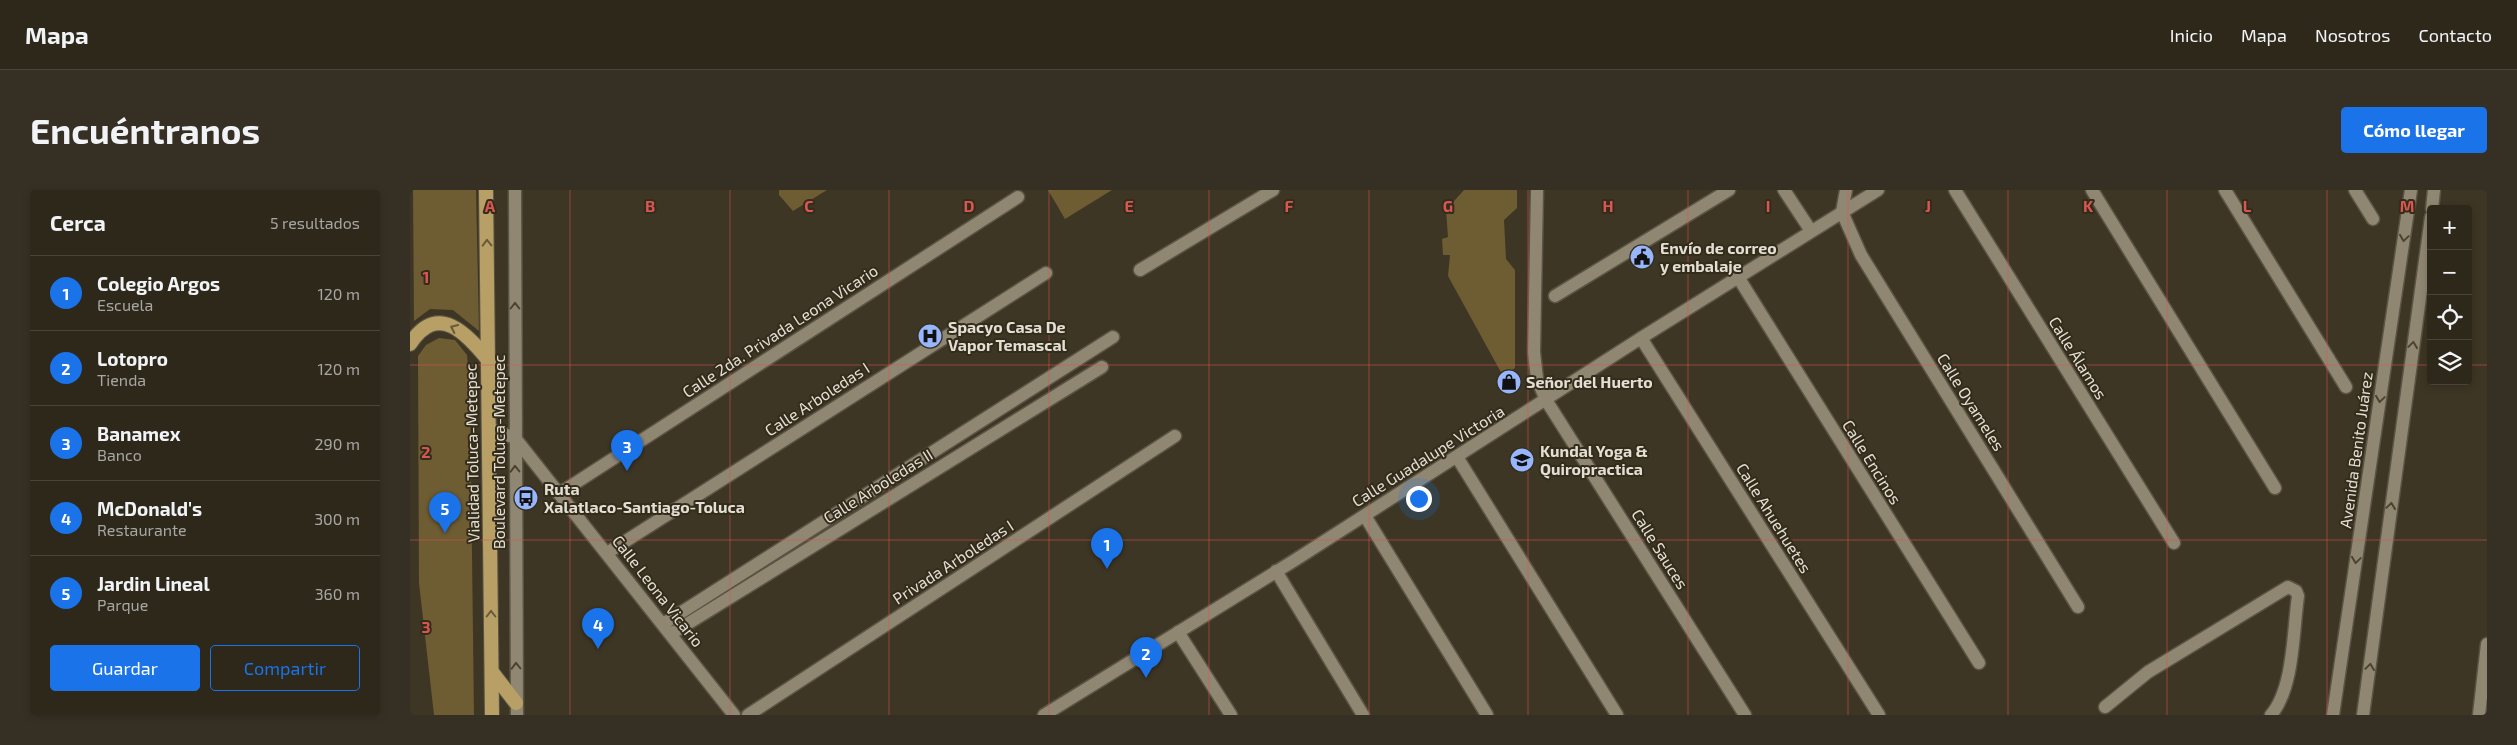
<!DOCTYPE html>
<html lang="es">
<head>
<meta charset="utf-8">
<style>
	body { margin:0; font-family:"Exo 2",sans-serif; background:#363024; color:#f1f3f6 }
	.controls { position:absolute; right:15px; top:15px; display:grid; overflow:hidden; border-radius:5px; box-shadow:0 2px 8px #0003 }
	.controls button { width:45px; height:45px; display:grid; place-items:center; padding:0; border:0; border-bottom:1px solid #49443a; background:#2e281b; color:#f1f3f6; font:25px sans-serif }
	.you { position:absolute; left:1008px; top:308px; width:18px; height:18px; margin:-12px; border:4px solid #fff; border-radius:50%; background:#1a73e8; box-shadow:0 0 0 8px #1a73e833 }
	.badge { display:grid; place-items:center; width:32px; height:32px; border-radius:50%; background:#1a73e8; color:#fff; font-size:16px; font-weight:700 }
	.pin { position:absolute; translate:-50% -41px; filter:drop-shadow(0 1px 2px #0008) }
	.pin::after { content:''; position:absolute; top:26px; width:18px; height:15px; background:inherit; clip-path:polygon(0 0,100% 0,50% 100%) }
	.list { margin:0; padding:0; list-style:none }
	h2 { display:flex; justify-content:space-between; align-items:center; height:65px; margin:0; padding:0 20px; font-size:21px }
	h2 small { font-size:16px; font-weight:400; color:#a7a6a3 }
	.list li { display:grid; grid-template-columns:32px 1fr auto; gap:15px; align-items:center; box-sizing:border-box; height:75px; padding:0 20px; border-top:1px solid #49443a }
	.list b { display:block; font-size:19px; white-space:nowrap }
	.list p { margin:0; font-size:16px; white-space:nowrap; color:#a7a6a3 }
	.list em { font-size:16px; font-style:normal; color:#a7a6a3 }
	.actions { display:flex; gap:10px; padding:15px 20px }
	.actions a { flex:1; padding:11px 0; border:1px solid #1a73e8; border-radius:5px; text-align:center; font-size:18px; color:#1a73e8 }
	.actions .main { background:#1a73e8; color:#fff }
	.icon { flex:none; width:28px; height:28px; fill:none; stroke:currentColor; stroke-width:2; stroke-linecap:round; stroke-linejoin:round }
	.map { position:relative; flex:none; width:2077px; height:525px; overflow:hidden; border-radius:5px }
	header { display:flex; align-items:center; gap:30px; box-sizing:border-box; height:70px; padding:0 25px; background:#2e281b; border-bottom:1px solid #49443a }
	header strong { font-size:24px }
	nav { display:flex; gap:28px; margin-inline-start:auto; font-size:18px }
	.intro { display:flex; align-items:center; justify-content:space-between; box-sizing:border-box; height:120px; padding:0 30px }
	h1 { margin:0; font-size:35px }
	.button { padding:12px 22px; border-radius:5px; background:#1a73e8; color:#fff; font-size:18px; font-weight:700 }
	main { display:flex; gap:30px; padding:0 30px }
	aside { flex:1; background:#2e281b; border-radius:5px; box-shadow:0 2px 8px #0003 }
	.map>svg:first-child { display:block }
</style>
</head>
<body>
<header>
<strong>Mapa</strong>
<nav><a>Inicio</a><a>Mapa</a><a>Nosotros</a><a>Contacto</a></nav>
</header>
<div class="intro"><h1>Encuéntranos</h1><a class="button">Cómo llegar</a></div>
<main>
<aside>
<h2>Cerca<small>5 resultados</small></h2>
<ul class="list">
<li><span class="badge">1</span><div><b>Colegio Argos</b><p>Escuela</p></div><em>120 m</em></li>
<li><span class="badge">2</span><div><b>Lotopro</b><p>Tienda</p></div><em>120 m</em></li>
<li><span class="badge">3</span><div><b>Banamex</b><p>Banco</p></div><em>290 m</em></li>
<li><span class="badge">4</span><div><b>McDonald's</b><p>Restaurante</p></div><em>300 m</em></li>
<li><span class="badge">5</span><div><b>Jardin Lineal</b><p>Parque</p></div><em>360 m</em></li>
</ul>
<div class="actions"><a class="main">Guardar</a><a>Compartir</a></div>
</aside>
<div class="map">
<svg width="2077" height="525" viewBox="0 0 2077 525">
	<rect width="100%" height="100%" fill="#3e3624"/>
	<g fill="#6e5c33">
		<path d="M3,0H66L69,141L43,120L20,119L4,131Z"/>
		<path d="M369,0H417L383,21L369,5Z"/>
		<path d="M638,0H702L655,29Z"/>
		<path d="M1054,0H1107V18L1094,30L1096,69L1105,80V178L1093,186L1038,86L1040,65H1033L1032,49L1038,47L1036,20Z"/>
		<path d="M29,148L45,150L57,165L60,203L64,525H24L9,393L8,166L16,155Z"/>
	</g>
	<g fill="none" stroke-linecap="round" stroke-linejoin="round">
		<defs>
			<g id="minor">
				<path d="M1374,0L1401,41"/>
				<path d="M1436,0L1432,22L1451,65L1668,417"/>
				<path d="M1545,0L1764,353"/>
				<path d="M1682,0L1865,298"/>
				<path d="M1815,0L1936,197"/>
				<path d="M1945,0L1963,29"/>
				<path d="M730,80L863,0"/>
				<path d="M1328,87L1569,473"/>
				<path d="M1145,106L1319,0"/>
				<path d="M1231,148L1469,525"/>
				<path d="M1136,210L1335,525"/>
				<path d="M1047,267L1207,525"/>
				<path d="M150,303L608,7"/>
				<path d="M955,326L1077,525"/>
				<path d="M197,363L636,83"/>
				<path d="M866,381L953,525"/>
				<path d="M253,434L703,147"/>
				<path d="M768,442L821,525"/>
				<path d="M261,444L692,177"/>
				<path d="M1695,517L1738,482L1878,397L1886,401L1888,406C1883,441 1884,498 1861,525"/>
				<path d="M338,525L765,246"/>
				<path d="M2069,525L2077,454"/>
			</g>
			<g id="tertiary">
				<path d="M1127,0L1124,162L1127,189L1136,210"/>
				<path d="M634,525L885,370L1231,148L1468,0"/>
			</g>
			<g id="secondary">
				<path d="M105,0L107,525"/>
				<path d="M2022,19L2024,0"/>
				<path d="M80,239L105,248L324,525"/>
				<path d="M1923,525L2001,0"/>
				<path d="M1953,525L2021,27"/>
			</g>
			<g id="trunk">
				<path d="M76,0L82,525"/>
				<path d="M0,154C28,111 57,144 79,171"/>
				<path d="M82,482L106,513"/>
			</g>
		</defs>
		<use href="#minor" stroke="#5a5444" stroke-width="15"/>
		<use href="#tertiary" stroke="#5a5444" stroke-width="15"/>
		<use href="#secondary" stroke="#5a5444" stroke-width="15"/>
		<use href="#trunk" stroke="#5a5444" stroke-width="16"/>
		<use href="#minor" stroke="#908773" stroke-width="12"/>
		<use href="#tertiary" stroke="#908773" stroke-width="12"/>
		<use href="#secondary" stroke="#908773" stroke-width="12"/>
		<use href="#trunk" stroke="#b89f66" stroke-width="14"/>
	</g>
	<defs><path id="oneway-chevron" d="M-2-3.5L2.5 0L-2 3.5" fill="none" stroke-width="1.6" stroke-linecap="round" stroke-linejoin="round" transform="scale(1.25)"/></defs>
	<g stroke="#4b4331">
		<use href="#oneway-chevron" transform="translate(1994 48) rotate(98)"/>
		<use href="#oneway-chevron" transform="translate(105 116) rotate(-90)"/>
		<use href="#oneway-chevron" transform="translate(2003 155) rotate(-82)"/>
		<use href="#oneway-chevron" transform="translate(1970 209) rotate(98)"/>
		<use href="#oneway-chevron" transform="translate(105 279) rotate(-91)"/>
		<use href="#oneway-chevron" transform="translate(1981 316) rotate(-82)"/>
		<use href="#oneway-chevron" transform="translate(1946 370) rotate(98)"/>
		<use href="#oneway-chevron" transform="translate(106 476) rotate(-91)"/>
		<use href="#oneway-chevron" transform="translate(1960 477) rotate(-82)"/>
	</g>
	<g stroke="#695a39">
		<use href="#oneway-chevron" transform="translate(77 53) rotate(-91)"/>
		<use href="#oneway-chevron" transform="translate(44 138) rotate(-155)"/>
		<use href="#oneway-chevron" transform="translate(81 424) rotate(-90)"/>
	</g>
	<path fill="none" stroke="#da5653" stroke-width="1" stroke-opacity="0.55" d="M160,0V525M320,0V525M479,0V525M639,0V525M799,0V525M959,0V525M1118,0V525M1278,0V525M1438,0V525M1598,0V525M1757,0V525M1917,0V525M0,175H2021M2058,175H2077M0,350H2077"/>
	<defs>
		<symbol id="civic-disc" viewBox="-11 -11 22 22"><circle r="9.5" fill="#98b6fd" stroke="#342c1b"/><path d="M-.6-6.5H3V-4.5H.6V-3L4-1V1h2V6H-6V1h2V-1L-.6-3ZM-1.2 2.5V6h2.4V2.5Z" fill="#111"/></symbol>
		<symbol id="hospital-disc" viewBox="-11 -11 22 22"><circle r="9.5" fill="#98b6fd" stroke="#342c1b"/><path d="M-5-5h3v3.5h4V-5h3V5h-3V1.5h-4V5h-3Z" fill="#111"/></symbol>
		<symbol id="shop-disc" viewBox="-11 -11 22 22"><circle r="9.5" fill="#98b6fd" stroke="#342c1b"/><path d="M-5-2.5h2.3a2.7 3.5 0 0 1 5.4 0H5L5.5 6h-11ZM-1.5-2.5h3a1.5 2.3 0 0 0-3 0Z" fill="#111"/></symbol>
		<symbol id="school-disc" viewBox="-11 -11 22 22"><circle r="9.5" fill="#98b6fd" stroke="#342c1b"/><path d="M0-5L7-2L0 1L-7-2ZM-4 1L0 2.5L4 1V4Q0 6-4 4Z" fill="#111"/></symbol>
		<symbol id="bus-disc" viewBox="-11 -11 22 22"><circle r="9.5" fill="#98b6fd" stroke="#342c1b"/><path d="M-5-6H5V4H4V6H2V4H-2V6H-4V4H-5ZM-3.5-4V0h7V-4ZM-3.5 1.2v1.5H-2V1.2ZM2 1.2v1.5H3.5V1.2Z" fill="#111"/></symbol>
	</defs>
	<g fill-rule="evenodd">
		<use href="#civic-disc" x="1218" y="53" width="28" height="28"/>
		<use href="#hospital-disc" x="506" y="132" width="28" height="28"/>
		<use href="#shop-disc" x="1085" y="178" width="28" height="28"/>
		<use href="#school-disc" x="1098" y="256" width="28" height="28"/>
		<use href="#bus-disc" x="102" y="294" width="28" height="28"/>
	</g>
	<g text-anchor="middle" stroke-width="4" stroke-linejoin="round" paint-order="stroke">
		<g font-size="16" font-weight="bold" fill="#e4dfd4" stroke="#342c1b" text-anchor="start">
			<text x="1250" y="64">Envío de correo<tspan x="1250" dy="18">y embalaje</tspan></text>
			<text x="538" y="143">Spacyo Casa De<tspan x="538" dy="18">Vapor Temascal</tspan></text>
			<text x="1116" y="198">Señor del Huerto</text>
			<text x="1130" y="267">Kundal Yoga &amp;<tspan x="1130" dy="18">Quiropractica</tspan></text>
			<text x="134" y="305">Ruta<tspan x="134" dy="18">Xalatlaco-Santiago-Toluca</tspan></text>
		</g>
		<g font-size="16" fill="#e4dfd4" stroke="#342c1b">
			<text transform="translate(370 141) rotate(-33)" y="6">Calle 2da. Privada Leona Vicario</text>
			<text transform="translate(1668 168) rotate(58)" y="6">Calle Álamos</text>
			<text transform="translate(407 209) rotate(-33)" y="6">Calle Arboledas I</text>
			<text transform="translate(1561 212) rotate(58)" y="6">Calle Oyameles</text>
			<text transform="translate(1946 260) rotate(-82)" y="6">Avenida Benito Juárez</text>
			<text transform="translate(89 262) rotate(-90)" y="6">Boulevard Toluca-Metepec</text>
			<text transform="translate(62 263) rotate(-91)" y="6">Vialidad Toluca-Metepec</text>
			<text transform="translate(1018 266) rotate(-32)" y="6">Calle Guadalupe Victoria</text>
			<text transform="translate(1462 272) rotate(58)" y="6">Calle Encinos</text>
			<text transform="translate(468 296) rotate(-32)" y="6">Calle Arboledas II</text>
			<text transform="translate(1364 328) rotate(58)" y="6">Calle Ahuehuetes</text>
			<text transform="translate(1250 359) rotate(58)" y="6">Calle Sauces</text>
			<text transform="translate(543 372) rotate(-33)" y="6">Privada Arboledas I</text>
			<text transform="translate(248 401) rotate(52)" y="6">Calle Leona Vicario</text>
		</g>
	</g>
	<g font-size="16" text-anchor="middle" font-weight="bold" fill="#da5653" stroke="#342c1b" stroke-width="4" stroke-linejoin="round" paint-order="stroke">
		<text x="80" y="22">A</text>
		<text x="240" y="22">B</text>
		<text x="399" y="22">C</text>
		<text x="559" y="22">D</text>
		<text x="719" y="22">E</text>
		<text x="879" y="22">F</text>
		<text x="1038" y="22">G</text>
		<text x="1198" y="22">H</text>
		<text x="1358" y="22">I</text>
		<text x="1518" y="22">J</text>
		<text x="1678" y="22">K</text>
		<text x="1837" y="22">L</text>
		<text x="1997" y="22">M</text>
		<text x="16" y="93">1</text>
		<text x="16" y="268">2</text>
		<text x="16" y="443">3</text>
	</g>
</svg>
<div class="controls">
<button>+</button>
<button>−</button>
<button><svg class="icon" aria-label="locate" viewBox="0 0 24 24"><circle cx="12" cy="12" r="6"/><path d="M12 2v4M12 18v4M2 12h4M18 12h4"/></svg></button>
<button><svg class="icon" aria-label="layers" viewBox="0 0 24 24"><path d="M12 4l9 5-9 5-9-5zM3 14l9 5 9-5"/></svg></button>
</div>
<div class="you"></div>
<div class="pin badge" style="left:697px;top:379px">1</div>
<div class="pin badge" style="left:736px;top:488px">2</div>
<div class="pin badge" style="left:217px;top:281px">3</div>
<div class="pin badge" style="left:188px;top:459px">4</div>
<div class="pin badge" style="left:35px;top:343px">5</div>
</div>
</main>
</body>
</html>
